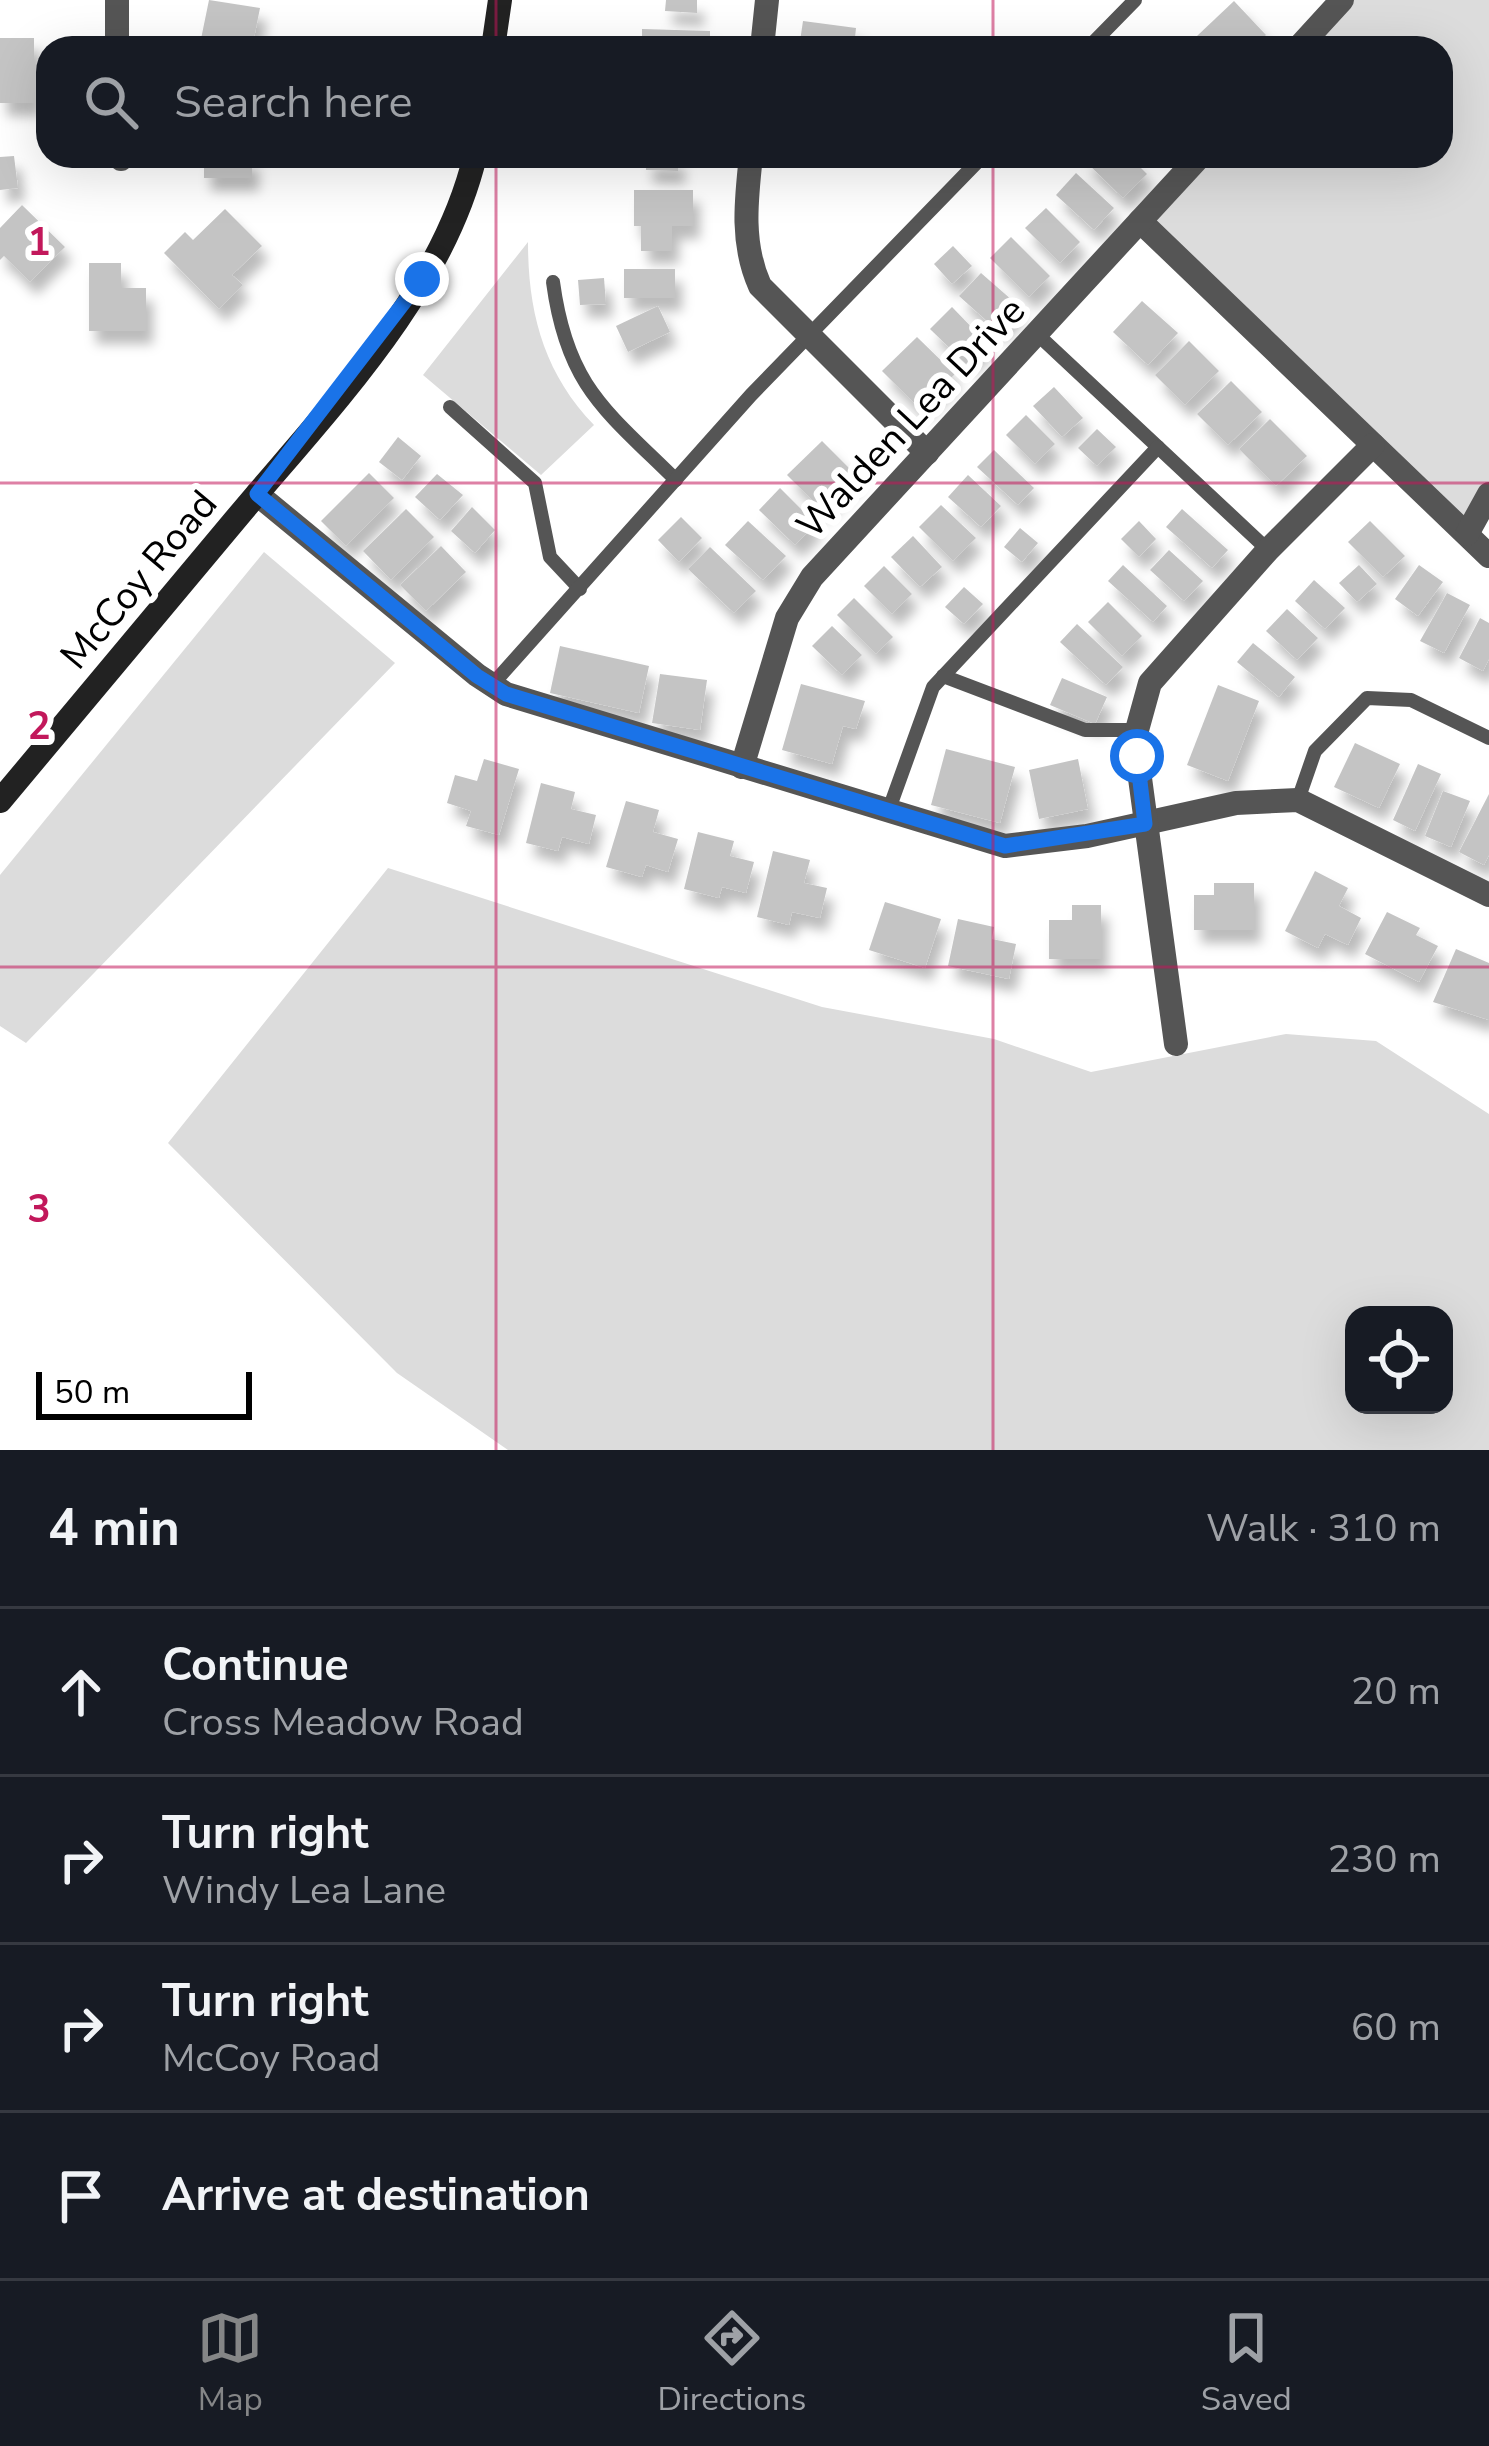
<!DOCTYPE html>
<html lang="en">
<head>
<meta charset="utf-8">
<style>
	body { margin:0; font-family:"Nunito Sans",sans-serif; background:#242831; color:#f1f3f6 }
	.controls { position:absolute; right:36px; bottom:36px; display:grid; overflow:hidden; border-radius:24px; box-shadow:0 12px 48px #0002 }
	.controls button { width:108px; height:108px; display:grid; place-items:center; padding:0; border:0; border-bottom:3px solid #363941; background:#171b24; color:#f1f3f6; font:60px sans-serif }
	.scale { position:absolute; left:36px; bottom:30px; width:216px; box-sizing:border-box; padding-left:12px; border:6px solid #000; border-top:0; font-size:33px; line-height:42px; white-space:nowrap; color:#000; -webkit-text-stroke:9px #fff; paint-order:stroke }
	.stop { position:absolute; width:36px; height:36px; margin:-27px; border:9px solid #1a73e8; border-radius:50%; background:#fff }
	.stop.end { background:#1a73e8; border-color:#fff; box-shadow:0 3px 12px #0008 }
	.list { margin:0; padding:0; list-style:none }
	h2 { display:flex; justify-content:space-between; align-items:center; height:156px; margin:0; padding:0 48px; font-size:51px }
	h2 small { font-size:39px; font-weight:400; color:#9ea1a6 }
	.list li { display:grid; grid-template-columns:78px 1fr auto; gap:36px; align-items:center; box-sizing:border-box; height:168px; padding:0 48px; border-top:3px solid #363941 }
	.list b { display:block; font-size:45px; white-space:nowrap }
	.list p { margin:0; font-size:39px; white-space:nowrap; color:#9ea1a6 }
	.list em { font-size:39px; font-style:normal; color:#9ea1a6 }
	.icon { flex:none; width:66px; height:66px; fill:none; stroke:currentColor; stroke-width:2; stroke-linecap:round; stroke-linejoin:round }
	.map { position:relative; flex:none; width:1489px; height:1450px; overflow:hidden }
	.search { position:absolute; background:#171b24; box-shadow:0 12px 48px #0002; left:36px; right:36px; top:36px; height:132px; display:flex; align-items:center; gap:30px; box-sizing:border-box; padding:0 42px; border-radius:36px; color:#9ea1a6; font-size:45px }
	.sheet { height:828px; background:#171b24 }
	nav { display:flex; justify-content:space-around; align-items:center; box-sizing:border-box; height:168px; border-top:3px solid #363941; background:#171b24; font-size:33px; color:#9ea1a6 }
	nav a { display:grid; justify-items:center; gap:6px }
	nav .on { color:#858687 }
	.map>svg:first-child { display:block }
</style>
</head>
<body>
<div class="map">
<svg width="1489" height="1450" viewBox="0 0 1489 1450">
	<defs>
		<filter id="shadow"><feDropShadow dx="7" dy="13" stdDeviation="6" flood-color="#0004"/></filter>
	</defs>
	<rect width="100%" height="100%" fill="#fff"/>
	<g fill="#dcdcdc" fill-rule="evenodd">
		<path d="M1342,0H1489V494L1467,534L1140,221L1200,156H1441V48H1298Z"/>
		<path d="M528,242C528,313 544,373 594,425L541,475L423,375Z"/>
		<path d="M264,552L395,663L26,1043L0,1026V875Z"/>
		<path d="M388,868L822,1007L994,1039L1091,1072L1286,1034L1376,1041L1489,1114V1450H508L397,1373L168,1143ZM1354,1315H1444V1405H1354Z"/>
	</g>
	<g fill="#c4c4c4" filter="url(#shadow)">
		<path d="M209,0L260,8L252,48H186L189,37L201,39Z"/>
		<path d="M666,0H697V13L665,11Z"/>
		<path d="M1234,1L1266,35L1253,48H1209L1197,36Z"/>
		<path d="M803,21L856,28L854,48H799Z"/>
		<path d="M642,29L710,31V48H642Z"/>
		<rect x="0" y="38" width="34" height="65"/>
		<path d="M14,156L18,188L0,190V157Z"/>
		<rect x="204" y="156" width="48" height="22"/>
		<path d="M646,156H678V171L646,170Z"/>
		<path d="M1089,156H1129L1147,174L1123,198L1084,160Z"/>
		<path d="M1076,173L1114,208L1094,230L1056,195Z"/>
		<path d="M634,190H693V226H672V251H641V226H634Z"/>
		<path d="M22,205L65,247L30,282L4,256L0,260V228Z"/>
		<path d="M1046,208L1080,242L1060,263L1025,228Z"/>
		<path d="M225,209L262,246L232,275L243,285L219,309L164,253L185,232L193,240Z"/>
		<path d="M1011,237L1050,276L1029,297L990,258Z"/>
		<path d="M953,246L972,266L952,284L934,264Z"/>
		<path d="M89,263H121V288H146V331H89Z"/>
		<rect x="624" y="269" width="51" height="29"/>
		<path d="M981,273L1020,307L998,331L959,296Z"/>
		<path d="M604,278L606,304L580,305L578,280Z"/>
		<path d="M1142,301L1178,333L1148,365L1113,332Z"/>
		<path d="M658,306L670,332L628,352L616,326Z"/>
		<path d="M952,307L987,343L966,364L930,329Z"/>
		<path d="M917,337L955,374L920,409L882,371Z"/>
		<path d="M1189,341L1219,371L1185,405L1155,375Z"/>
		<path d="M1231,381L1262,412L1228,445L1197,414Z"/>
		<path d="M1054,387L1083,418L1062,437L1033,406Z"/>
		<path d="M1026,415L1055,444L1035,464L1006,435Z"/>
		<path d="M1270,419L1307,456L1276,486L1239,449Z"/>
		<path d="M1097,429L1116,447L1097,466L1078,448Z"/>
		<path d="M398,437L421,456L402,480L379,462Z"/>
		<path d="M822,441L856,475L821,509L787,475Z"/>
		<path d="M994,450L1034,488L1018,505L977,467Z"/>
		<path d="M369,473L394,498L346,546L321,521Z"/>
		<path d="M437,474L463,495L440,520L415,497Z"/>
		<path d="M968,475L1001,506L981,527L948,497Z"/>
		<path d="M780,488L816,524L795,545L759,510Z"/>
		<path d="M941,505L976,538L953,561L919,527Z"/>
		<path d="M472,507L495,530L475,553L451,531Z"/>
		<path d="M406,509L434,537L391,580L363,551Z"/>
		<path d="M1182,509L1228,550L1212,568L1166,527Z"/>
		<path d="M681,517L702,538L679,562L658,540Z"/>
		<path d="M748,521L786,556L763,580L725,545Z"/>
		<path d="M1139,521L1156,539L1139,557L1121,539Z"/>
		<path d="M1370,521L1405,556L1383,577L1348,542Z"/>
		<path d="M1020,528L1038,543L1022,562L1004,547Z"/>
		<path d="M913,536L942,567L920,587L891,557Z"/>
		<path d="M441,546L466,572L426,611L400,585Z"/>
		<path d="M710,547L756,591L734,613L688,569Z"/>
		<path d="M1169,550L1203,581L1184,601L1150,570Z"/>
		<path d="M1123,565L1167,606L1153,622L1108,581Z"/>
		<path d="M1359,565L1377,584L1357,602L1339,583Z"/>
		<path d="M1419,565L1443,582L1418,616L1395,599Z"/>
		<path d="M884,566L912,594L892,614L864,586Z"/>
		<path d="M1314,580L1345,608L1325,629L1295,601Z"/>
		<path d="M964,587L983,604L964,624L945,607Z"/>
		<path d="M1447,593L1470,605L1444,653L1420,641Z"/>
		<path d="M854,598L893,637L876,654L837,615Z"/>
		<path d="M1108,602L1142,636L1122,656L1088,622Z"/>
		<path d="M1287,609L1318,638L1297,660L1266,631Z"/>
		<path d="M1480,618L1489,623V659L1483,671L1459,658Z"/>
		<path d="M1077,624L1123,667L1106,685L1060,642Z"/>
		<path d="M832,626L862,655L842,675L812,646Z"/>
		<path d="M1253,643L1295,677L1279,697L1237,662Z"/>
		<path d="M560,646L649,666L639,713L550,693Z"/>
		<path d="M660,674L707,680L700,730L652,723Z"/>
		<path d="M1062,678L1107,697L1095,724L1050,705Z"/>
		<path d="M801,684L865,701L856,729L843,726L832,764L782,750Z"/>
		<path d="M1218,685L1259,701L1228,781L1187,765Z"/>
		<path d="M1355,743L1400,764L1379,808L1334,787Z"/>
		<path d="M946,749L1015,767L1000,823L931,805Z"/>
		<path d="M484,759L519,769L499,835L466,826L471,811L447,803L455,775L477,781Z"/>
		<path d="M1078,759L1088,809L1039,819L1029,770Z"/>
		<path d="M1418,764L1441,774L1415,831L1393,820Z"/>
		<path d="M541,783L575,792L571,809L596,815L589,844L562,837L558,851L526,843Z"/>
		<path d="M1443,791L1470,801L1451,847L1425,836Z"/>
		<path d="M1489,794V855L1484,865L1459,852Z"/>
		<path d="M626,801L659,810L653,832L678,839L668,872L646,865L642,877L606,867Z"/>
		<path d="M698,832L734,841L730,856L754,862L746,893L722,887L719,898L684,889Z"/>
		<path d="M773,851L810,860L804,883L827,888L820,918L792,912L789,925L757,917Z"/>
		<path d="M1315,871L1348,888L1339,906L1361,918L1348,945L1325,934L1318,948L1285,931Z"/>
		<path d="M1214,883H1254V930H1194V895H1214Z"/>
		<path d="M885,902L941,919L925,968L869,950Z"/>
		<path d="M1072,905H1101V959H1049V920H1072Z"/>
		<path d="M1387,912L1420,928L1416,935L1438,946L1419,982L1365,954Z"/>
		<path d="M958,919L994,927L992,939L1016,944L1009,979L948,966Z"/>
		<path d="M1456,949L1489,963V1020L1433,1002Z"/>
	</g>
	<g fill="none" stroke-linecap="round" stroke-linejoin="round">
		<g stroke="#555" stroke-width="14">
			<path d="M1088,48L1135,0"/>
			<path d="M553,282C567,386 605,410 676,480"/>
			<path d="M1037,334L1268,550"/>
			<path d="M450,407L535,483L550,557L580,589"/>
			<path d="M943,676L1085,730H1137"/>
			<path d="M492,685L751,395L983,156"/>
			<path d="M1298,800L1315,751L1367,698L1411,700L1489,738"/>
			<path d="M888,812L933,687L1158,447"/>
		</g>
		<g stroke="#555" stroke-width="24">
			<path d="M117,48V0"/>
			<path d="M762,48L767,0"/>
			<path d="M1298,48L1342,0"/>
			<path d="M121,156V159"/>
			<path d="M751,156C746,201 741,244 760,286L927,453"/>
			<path d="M1140,221L1489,556"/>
			<path d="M257,494L477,675L506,694L1005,846L1087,836L1236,803L1298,800L1489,895"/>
			<path d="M1467,534L1489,494"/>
			<path d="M742,767L787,618L812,577L1200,156"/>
			<path d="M1176,1044L1137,756V730L1150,683L1268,550L1373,445"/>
		</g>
		<g stroke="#222" stroke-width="24">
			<path d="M493,48L500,0"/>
			<path d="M0,801C78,707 157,614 235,520C324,413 442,295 475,156"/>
		</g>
	</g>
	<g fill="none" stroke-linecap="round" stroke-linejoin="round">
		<path stroke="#1a73e8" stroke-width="15" d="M422,279L257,494L477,676L506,694L1005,846L1145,824L1137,756"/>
	</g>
	<path fill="none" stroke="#c2185b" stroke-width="3" stroke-opacity="0.55" d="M496,0V48M993,0V48M496,156V1450M993,156V1450M0,483H1489M0,967H1489"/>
	<g text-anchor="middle" stroke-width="12" stroke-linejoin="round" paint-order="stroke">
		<g font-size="39" fill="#000" stroke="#fff">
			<text transform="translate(910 417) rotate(-47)" y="14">Walden Lea Drive</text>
			<text transform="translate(138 579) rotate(-50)" y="14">McCoy Road</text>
		</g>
	</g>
	<g font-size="39" text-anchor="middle" font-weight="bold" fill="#c2185b" stroke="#fff" stroke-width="12" stroke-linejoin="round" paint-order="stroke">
		<text x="39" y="255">1</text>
		<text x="39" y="739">2</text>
		<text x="39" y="1222">3</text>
	</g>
</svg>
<div class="controls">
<button><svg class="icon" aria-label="locate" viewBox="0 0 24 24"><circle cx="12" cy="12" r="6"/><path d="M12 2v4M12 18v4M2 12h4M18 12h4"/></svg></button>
</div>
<div class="scale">50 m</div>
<div class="stop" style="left:1137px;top:756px"></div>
<div class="stop end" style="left:422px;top:279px"></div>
<div class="search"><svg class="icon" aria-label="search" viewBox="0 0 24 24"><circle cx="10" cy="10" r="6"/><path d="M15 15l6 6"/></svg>Search here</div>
</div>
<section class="sheet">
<h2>4 min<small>Walk · 310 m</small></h2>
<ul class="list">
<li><svg class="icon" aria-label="ahead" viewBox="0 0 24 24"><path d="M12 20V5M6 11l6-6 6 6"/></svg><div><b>Continue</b><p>Cross Meadow Road</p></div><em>20 m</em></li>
<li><svg class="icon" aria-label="right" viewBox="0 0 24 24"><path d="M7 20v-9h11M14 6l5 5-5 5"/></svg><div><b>Turn right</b><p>Windy Lea Lane</p></div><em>230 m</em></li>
<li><svg class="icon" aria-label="right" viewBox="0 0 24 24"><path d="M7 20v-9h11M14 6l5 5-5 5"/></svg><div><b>Turn right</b><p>McCoy Road</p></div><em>60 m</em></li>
<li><svg class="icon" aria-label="arrive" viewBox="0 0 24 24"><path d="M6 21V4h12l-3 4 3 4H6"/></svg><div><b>Arrive at destination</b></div></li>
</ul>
</section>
<nav>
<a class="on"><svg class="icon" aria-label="map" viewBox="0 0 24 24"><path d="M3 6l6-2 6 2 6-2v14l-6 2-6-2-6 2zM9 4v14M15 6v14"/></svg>Map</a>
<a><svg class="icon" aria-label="directions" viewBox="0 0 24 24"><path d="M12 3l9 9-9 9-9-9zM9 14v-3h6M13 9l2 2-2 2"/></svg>Directions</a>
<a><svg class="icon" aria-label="saved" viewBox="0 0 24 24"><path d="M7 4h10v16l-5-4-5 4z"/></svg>Saved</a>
</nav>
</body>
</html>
